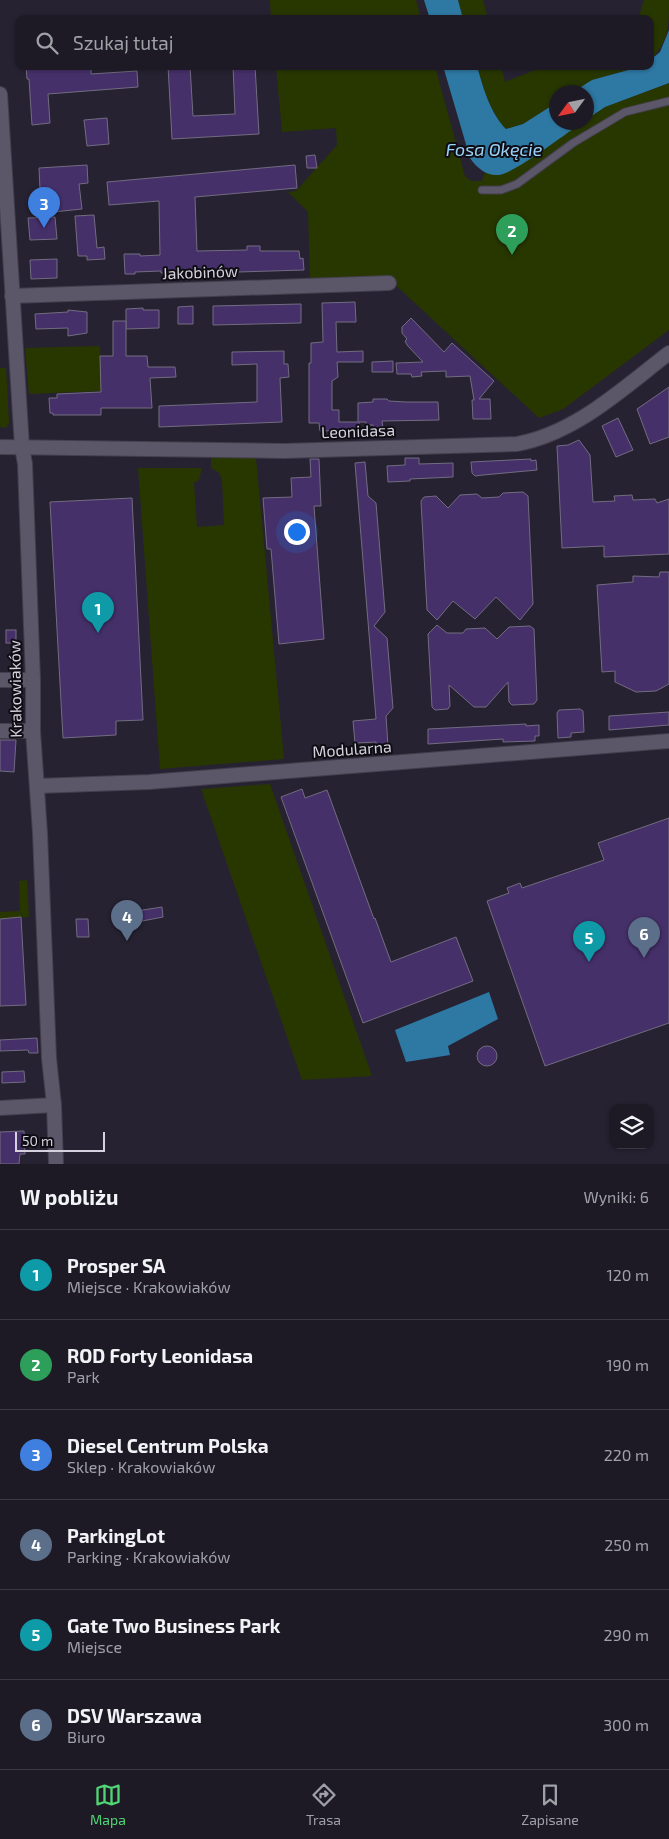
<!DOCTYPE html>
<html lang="pl">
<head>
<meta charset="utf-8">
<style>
	body { margin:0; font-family:"Exo 2",sans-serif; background:#2a2732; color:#f1f3f6 }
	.controls { position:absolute; right:15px; bottom:15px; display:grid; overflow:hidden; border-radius:10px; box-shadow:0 1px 4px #0004 }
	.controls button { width:45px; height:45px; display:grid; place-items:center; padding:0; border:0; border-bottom:1px solid #3b3843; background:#1d1a26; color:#f1f3f6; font:25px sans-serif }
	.compass { position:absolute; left:549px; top:85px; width:45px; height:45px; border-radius:50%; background:#1d1a26; box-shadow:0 1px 4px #0004; rotate:237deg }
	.scale { position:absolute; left:15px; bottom:12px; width:90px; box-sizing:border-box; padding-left:5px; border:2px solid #d5d2dd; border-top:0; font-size:14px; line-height:18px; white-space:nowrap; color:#d5d2dd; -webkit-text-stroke:4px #0f0d14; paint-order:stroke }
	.you { position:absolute; left:296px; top:531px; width:18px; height:18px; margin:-12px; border:4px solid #fff; border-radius:50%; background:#1a73e8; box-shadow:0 0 0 8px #1a73e833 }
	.badge { display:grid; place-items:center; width:32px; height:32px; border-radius:50%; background:#51d674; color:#fff; font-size:16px; font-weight:700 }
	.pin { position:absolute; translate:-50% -41px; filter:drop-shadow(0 1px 2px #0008) }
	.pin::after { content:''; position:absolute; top:26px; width:18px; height:15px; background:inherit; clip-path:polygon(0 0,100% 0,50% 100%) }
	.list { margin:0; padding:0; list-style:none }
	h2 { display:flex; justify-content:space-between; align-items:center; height:65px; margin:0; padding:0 20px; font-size:21px }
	h2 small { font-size:16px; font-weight:400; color:#a0a1a7 }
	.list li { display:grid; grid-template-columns:32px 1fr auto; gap:15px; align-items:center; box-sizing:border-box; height:90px; padding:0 20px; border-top:1px solid #3b3843 }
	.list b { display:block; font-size:19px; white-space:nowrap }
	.list p { margin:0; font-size:16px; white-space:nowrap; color:#a0a1a7 }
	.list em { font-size:16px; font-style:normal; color:#a0a1a7 }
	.icon { flex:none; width:28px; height:28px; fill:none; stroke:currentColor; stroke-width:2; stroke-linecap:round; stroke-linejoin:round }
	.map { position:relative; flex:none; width:669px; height:1164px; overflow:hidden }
	.search { position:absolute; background:#1d1a26; box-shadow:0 1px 4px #0004; left:15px; right:15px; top:15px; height:55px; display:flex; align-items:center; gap:12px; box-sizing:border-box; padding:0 18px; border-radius:10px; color:#a0a1a7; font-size:19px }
	.sheet { height:605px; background:#1d1a26 }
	nav { display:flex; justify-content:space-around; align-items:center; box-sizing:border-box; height:70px; border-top:1px solid #3b3843; background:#1d1a26; font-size:14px; color:#a0a1a7 }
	nav a { display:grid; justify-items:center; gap:2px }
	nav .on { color:#51d674 }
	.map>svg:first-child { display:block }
</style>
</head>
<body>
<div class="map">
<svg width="669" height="1164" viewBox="0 0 669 1164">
	<rect width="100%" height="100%" fill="#272232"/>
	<g fill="#283700">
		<path d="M270,0H416L421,19H271Z"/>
		<path d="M458,0H483L488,19H463Z"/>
		<path d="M644,0H669C669,25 669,43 650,60V19H638Z"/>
		<path d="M276,66H435L465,176L471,181H482L485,172L500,175L582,123L586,122L587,119L605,107L669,83V330L578,398L563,409L539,418L389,279H310L308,212L288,192L296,191L337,145L336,128L282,132Z"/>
		<path d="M477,66H501L505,82L545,66H643L592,80L573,92H556V103L523,124L506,129C490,113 483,87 477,66Z"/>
		<path d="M100,346L102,391L29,394L25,348Z"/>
		<path d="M0,368H6L9,423L6,428L0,427Z"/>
		<path d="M211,458H256L284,759L160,769L138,468H202L199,480L194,483L197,527L224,525L222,480L219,473L211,468Z"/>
		<path d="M270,784L372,1076L302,1080L201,789Z"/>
		<path d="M27,880L29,917L0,919V912L20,911L19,881Z"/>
	</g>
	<g fill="#2e79a4">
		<path d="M424,0H458L463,19H430Z"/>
		<path d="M669,30V83L605,107L587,119L586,92H573L592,80L643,66H650V60L660,52Z"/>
		<path d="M443,66H477C483,87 490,113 506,129L523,124L556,103V122L582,123C566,133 515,173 499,175C486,176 477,168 470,158Z"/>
		<path d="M489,992L498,1019L448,1046L450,1055L406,1062L395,1030Z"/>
	</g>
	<g fill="#46306a" stroke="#726c80">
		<path d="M26,66H91V74L137,71L138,87L48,94L50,123L32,125L29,79H27Z"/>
		<path d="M168,66H190L193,116L235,114L233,66H255L259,134L172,139Z"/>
		<path d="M107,118L109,144L87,146L84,120Z"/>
		<path d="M315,155L317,168H307L306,156Z"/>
		<path d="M87,165L88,183L79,184L82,209L53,212L50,188L40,189L39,168Z"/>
		<path d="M295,165L297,188L195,197L197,251L247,250V246H260V251H299L300,259L303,258L304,270L206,273V272L161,273V271L135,272V274H125L124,254H140V256L160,255L159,201L109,205L107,182Z"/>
		<path d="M94,215L97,248L104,247L105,259L87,260V256H78L75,216Z"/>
		<path d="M55,217L57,239L30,240L28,218Z"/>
		<path d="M57,259V278L31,279L30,260Z"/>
		<path d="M355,302L356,322H336L337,352L363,351V362H337L338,377L332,381V410H339V422H358V403L373,402V399H387L389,401L406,402H438L439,420L382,421L383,429H374L373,425H366V422H359V430L320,431L319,423H309V363H311V343L323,342L322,303Z"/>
		<path d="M301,304V323L213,325V306Z"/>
		<path d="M193,306V324H178V307Z"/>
		<path d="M143,308V310H159V328L126,329V309Z"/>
		<path d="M68,310L87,312V333L68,336V328L36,329L35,314L68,312Z"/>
		<path d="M411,318L444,352L452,343L494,381L479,399H490L491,419H473L472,400H474L470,376L446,377V371L421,372L422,376L412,377L411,374H397L396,363L423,362L407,345L405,341L407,339L402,333V327Z"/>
		<path d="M113,321H126V356H147L148,367H175L176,377L150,378L152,408H101V415H53V413H50L49,398H57V394L101,392L100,356H113Z"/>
		<path d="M284,351V364H288L289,377L280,378L282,422L159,427V406L257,402V364L232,365V352Z"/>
		<path d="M393,361V372H372V362Z"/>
		<path d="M669,387V437L650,444L637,409Z"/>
		<path d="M618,418L633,450L616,457L602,426Z"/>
		<path d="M579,440L590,455L593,502L615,501L614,496L632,495L633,500L655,499L657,503L669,499V554L604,557V546L562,548L557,446L568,445Z"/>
		<path d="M405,458H419V464L453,463V477L410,479V481L388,482L387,466L405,465Z"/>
		<path d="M310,459H319L321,506H314L324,639L279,644L271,549H267L263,498L292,497L291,478L311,477Z"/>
		<path d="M531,459V461L536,460L537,470L483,475L475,476L472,473L471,462Z"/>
		<path d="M365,462L368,496L376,503L385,612L374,626L387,638L393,708L386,716L388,746L376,747V742L355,743L353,721L376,719L355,463Z"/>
		<path d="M523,492L528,496L533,604L520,620L496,597L475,619L453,601L437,620L427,610L421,501L424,497L436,496L448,508L460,495L477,494L482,498L499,497L503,493Z"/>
		<path d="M132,498L143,720L116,721V735L63,738L50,502Z"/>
		<path d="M660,572H669V684L656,691L636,692L615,682V671L602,672L597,585L633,582V576L659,577Z"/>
		<path d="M437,625L447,633H463L466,629L485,628L497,639L509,627L530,626L534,629L537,700L534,704L512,705L509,702L508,682L486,707H474L449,685L450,706L448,709L435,710L432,707L428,634Z"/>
		<rect x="6" y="630" width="10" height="13"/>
		<path d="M580,709L583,711L584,732L571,733V737L558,738L557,713L559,710Z"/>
		<path d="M669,712V725L609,730V716Z"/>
		<path d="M526,724V726L539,725V736H535V741L503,742V739L428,744V729Z"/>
		<path d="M0,740H16L14,772L0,771Z"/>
		<path d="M302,789L305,798L327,790L374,919L375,918L391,962L456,937L473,981L363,1023L281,797Z"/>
		<path d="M669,818V1023L545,1066L487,901L509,893L507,888L520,883L522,888L604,860L598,843Z"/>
		<path d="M162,907L163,917L132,923L130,912Z"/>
		<path d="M21,917L26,1005L0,1006V919Z"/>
		<path d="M76,919H88L89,937H77Z"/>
		<path d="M37,1038L38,1053H29L28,1050L0,1051V1040Z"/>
		<circle cx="487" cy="1056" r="10"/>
		<path d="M24,1071L25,1082L2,1083V1072Z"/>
		<path d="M24,1131L25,1154H20L19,1164H0V1132Z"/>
	</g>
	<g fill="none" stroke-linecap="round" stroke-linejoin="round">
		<defs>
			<path id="service" d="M482,190H501L517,184L573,143L625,112L669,101"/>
			<g id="minor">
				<path d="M12,296L389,283"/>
				<path d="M0,447L284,451L517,444C576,433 622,389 669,353"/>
				<path d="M22,447L25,464L33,680V731L40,833L49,1058L54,1105L56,1164"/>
				<path d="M0,680H33"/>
				<path d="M0,731H33"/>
				<path d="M37,786L149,782L669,741"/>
				<path d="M0,1108L54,1105"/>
			</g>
			<path id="tertiary" d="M0,94L22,447"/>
		</defs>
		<use href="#service" stroke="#433f4d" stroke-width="9"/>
		<use href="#minor" stroke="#433f4d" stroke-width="16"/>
		<use href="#tertiary" stroke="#433f4d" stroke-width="16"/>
		<use href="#service" stroke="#5c5669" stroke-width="7"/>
		<use href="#minor" stroke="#5c5669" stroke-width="14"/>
		<use href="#tertiary" stroke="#5c5669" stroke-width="14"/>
	</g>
	<g text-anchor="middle" stroke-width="4" stroke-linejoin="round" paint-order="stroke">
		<g font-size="16" fill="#d5d2dd" stroke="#0f0d14">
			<text transform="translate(200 272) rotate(-2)" y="6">Jakobinów</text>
			<text transform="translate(358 431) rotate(-2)" y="6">Leonidasa</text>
			<text transform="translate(15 689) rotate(-91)" y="6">Krakowiaków</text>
			<text transform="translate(352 749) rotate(-4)" y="6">Modularna</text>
		</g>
		<g font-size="18" font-style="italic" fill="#9cd3f8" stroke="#0f0d14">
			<text x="494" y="156">Fosa Okęcie</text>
		</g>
	</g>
</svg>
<div class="controls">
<button><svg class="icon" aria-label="layers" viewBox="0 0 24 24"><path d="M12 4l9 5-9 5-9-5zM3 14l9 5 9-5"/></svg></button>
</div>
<svg class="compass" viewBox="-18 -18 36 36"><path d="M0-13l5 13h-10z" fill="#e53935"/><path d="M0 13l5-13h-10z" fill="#a0a1a7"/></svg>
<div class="scale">50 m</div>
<div class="you"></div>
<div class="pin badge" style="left:98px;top:633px;background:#0f9aa8">1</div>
<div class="pin badge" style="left:512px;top:255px;background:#2e9e5b">2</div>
<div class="pin badge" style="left:44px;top:228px;background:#3f7fe0">3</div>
<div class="pin badge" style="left:127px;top:941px;background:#5c6f8a">4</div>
<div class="pin badge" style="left:589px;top:962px;background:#0f9aa8">5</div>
<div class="pin badge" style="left:644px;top:958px;background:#5c6f8a">6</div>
<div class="search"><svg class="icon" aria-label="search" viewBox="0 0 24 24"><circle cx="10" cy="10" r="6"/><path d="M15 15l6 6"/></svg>Szukaj tutaj</div>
</div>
<section class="sheet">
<h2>W pobliżu<small>Wyniki: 6</small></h2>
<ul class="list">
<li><span class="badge" style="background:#0f9aa8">1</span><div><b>Prosper SA</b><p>Miejsce · Krakowiaków</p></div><em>120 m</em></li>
<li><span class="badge" style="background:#2e9e5b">2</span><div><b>ROD Forty Leonidasa</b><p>Park</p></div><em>190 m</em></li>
<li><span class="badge" style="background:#3f7fe0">3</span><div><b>Diesel Centrum Polska</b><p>Sklep · Krakowiaków</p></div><em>220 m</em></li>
<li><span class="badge" style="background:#5c6f8a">4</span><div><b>ParkingLot</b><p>Parking · Krakowiaków</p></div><em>250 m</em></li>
<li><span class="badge" style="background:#0f9aa8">5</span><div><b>Gate Two Business Park</b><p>Miejsce</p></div><em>290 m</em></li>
<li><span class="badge" style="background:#5c6f8a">6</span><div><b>DSV Warszawa</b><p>Biuro</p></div><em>300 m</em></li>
</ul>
</section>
<nav>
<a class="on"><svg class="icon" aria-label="map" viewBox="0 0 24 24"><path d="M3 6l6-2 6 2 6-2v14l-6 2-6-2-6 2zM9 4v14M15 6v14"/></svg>Mapa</a>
<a><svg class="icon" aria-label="directions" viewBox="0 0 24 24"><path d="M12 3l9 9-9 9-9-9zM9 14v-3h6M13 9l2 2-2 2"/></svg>Trasa</a>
<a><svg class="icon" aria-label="saved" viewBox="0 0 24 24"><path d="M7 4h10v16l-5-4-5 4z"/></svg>Zapisane</a>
</nav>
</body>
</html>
